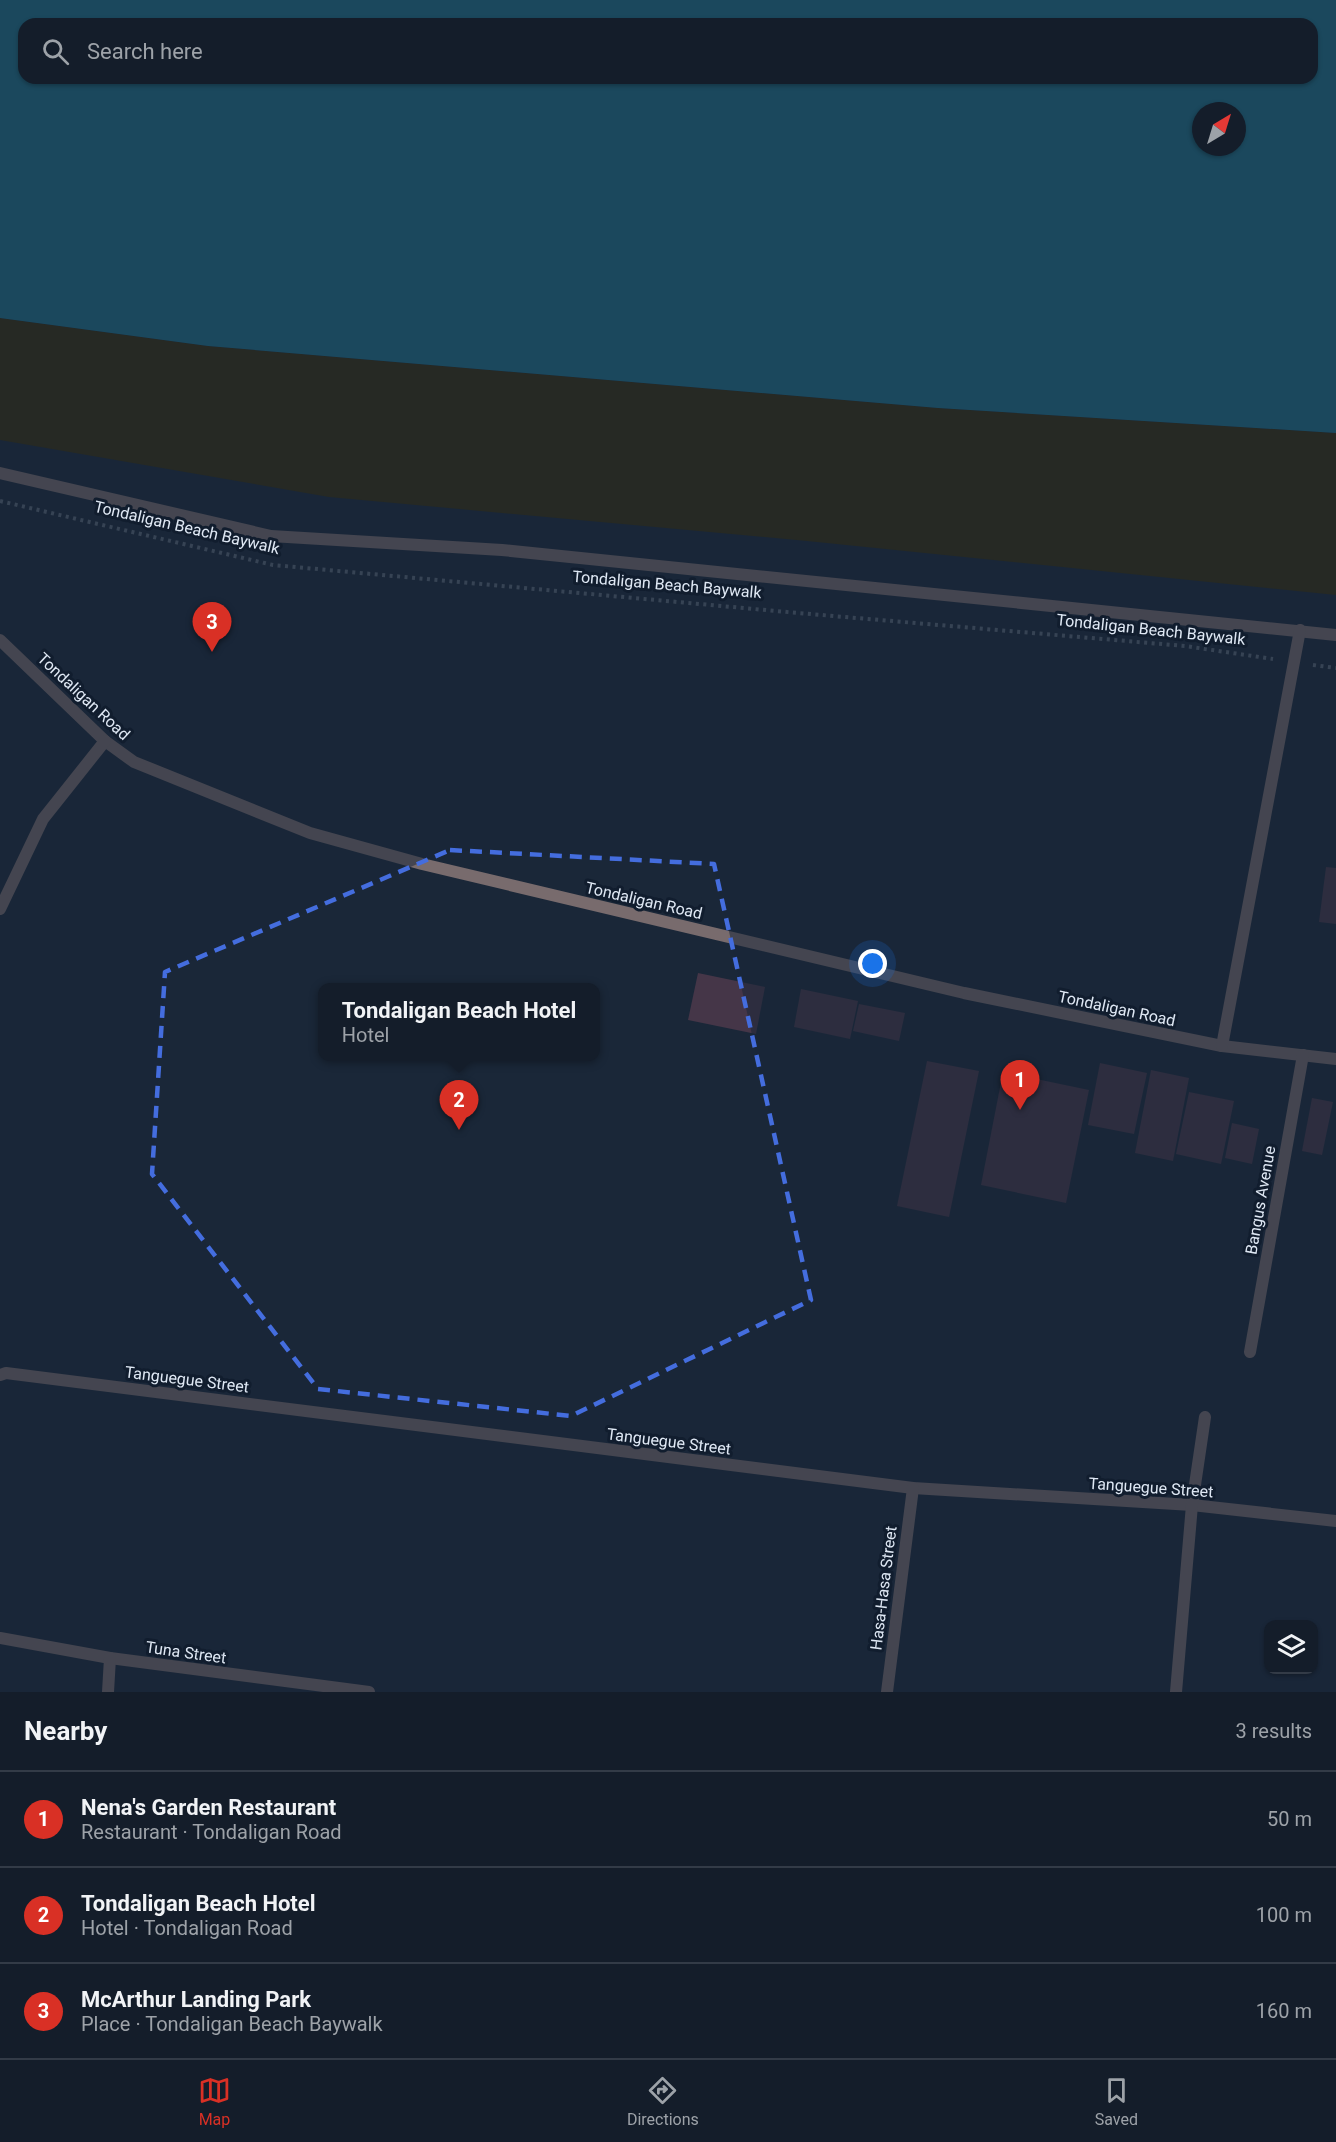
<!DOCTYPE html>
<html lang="en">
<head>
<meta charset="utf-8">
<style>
	body { margin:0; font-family:Roboto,sans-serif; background:#212a36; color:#f1f3f6 }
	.controls { position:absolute; right:18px; bottom:18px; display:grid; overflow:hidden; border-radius:12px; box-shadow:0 2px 4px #0004 }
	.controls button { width:54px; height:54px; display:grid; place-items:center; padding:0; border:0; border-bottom:2px solid #333b47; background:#141d2a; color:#f1f3f6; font:30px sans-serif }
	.compass { position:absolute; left:1192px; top:102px; width:54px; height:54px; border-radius:50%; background:#141d2a; box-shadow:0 2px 4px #0004; rotate:38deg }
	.you { position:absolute; left:873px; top:964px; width:21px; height:21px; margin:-15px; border:4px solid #fff; border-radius:50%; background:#1a73e8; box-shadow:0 0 0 9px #1a73e833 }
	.badge { display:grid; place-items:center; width:39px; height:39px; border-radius:50%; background:#d93025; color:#fff; font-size:20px; font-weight:700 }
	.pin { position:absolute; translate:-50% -50px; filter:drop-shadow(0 2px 3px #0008) }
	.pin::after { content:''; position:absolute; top:32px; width:21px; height:18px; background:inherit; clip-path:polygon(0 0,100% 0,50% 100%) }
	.popup { position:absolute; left:318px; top:983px; width:282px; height:78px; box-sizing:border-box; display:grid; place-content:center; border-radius:12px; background:#141d2a; filter:drop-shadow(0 2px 4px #0005); font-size:20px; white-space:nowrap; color:#9da2a8 }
	.popup b { font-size:22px; color:#f1f3f6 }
	.popup::after { content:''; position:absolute; left:50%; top:100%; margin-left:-12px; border:12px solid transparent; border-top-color:#141d2a }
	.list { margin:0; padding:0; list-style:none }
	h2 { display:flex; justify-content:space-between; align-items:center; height:78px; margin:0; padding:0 24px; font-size:26px }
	h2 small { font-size:20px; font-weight:400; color:#9da2a8 }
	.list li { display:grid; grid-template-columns:39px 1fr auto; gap:18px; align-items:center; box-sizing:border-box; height:96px; padding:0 24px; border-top:2px solid #333b47 }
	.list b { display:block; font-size:22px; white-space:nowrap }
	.list p { margin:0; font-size:20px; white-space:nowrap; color:#9da2a8 }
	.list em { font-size:20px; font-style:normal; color:#9da2a8 }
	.icon { flex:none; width:33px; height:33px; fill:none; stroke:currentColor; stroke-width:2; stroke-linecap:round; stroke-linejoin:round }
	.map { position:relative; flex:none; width:1336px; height:1692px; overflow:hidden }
	.search { position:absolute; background:#141d2a; box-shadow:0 2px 4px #0004; left:18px; right:18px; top:18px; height:66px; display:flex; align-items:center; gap:15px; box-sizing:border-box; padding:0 21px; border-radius:18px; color:#9da2a8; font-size:22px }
	.sheet { height:366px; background:#141d2a }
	nav { display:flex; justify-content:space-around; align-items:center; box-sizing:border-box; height:84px; border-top:2px solid #333b47; background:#141d2a; font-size:16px; color:#9da2a8 }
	nav a { display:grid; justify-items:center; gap:3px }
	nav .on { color:#d93025 }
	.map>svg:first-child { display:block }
</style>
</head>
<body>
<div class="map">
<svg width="1336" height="1692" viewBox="0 0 1336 1692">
	<rect width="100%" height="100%" fill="#1a2738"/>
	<path fill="#352d0c" d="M0,318L208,346L938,408L1336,433V595L807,541L329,497L0,440Z"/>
	<path fill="#1e728b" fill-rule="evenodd" d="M0,0H1336V433L938,408L208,346L0,318ZM24,24H1312V78H24ZM1201,111H1237V147H1201Z"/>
	<g fill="#453648">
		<path d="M1326,867L1336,868V924L1319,922Z"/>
		<path d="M698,973L765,987L756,1034L688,1020Z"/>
		<path d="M801,989L858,1001L850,1039L794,1027Z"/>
		<path d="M859,1004L905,1013L899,1041L853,1031Z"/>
		<path d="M927,1061L979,1071L949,1217L897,1206Z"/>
		<path d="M1100,1063L1147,1073L1134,1134L1088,1125Z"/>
		<path d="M1151,1070L1189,1078L1173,1161L1135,1153Z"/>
		<path d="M1003,1072L1089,1090L1066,1203L981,1185Z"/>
		<path d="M1189,1092L1234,1101L1221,1164L1176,1154Z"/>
		<path d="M1312,1098L1333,1102L1322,1155L1302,1151Z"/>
		<path d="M1232,1123L1259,1129L1252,1164L1225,1158Z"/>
	</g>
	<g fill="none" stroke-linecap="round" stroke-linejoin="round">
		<g stroke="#5a6675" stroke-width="4" stroke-dasharray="3 4.5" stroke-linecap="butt">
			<path d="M0,501L273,565L798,613L1185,646L1273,659"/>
			<path d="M1313,665L1336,668"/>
		</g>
		<g stroke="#786b6d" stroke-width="12">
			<path d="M0,473L271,536L502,550L1336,635"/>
			<path d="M0,640L105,741L134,762L310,833L422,864L964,993L1222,1046L1336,1059"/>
			<path d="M0,909L43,819L105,741"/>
			<path d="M1222,1046L1300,630"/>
			<path d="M1250,1352L1303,1055"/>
			<path d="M0,1375L6,1373L913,1488L1192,1505L1336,1521"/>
			<path d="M0,1638L110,1658L369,1692"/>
			<path d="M108,1692L110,1658"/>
			<path d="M887,1692L913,1488"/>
			<path d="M1176,1692L1192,1505L1205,1417"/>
		</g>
	</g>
	<path d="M0 0H1336V1692H0ZM450,850L714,864L811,1300L571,1416L318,1389L152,1174L165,972Z" fill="#1a2738" fill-opacity=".55" fill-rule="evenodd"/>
	<path fill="none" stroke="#446dde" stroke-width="4.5" stroke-dasharray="12 8" stroke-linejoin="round" d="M450,850L714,864L811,1300L571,1416L318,1389L152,1174L165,972Z"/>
	<g text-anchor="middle" stroke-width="6" stroke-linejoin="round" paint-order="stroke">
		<g font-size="16" fill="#dfe8f4" stroke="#111d2e">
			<text transform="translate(187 527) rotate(13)" y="6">Tondaligan Beach Baywalk</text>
			<text transform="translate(667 584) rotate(5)" y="6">Tondaligan Beach Baywalk</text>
			<text transform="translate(1151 629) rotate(6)" y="6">Tondaligan Beach Baywalk</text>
			<text transform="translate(84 696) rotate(43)" y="6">Tondaligan Road</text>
			<text transform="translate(644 900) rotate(13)" y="6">Tondaligan Road</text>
			<text transform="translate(1117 1008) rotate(12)" y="6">Tondaligan Road</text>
			<text transform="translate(1260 1200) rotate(-80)" y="6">Bangus Avenue</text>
			<text transform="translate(187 1379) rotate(7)" y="6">Tanguegue Street</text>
			<text transform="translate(669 1441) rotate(7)" y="6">Tanguegue Street</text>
			<text transform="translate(1151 1487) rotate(4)" y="6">Tanguegue Street</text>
			<text transform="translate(883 1588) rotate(-83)" y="6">Hasa-Hasa Street</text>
			<text transform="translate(186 1652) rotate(8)" y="6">Tuna Street</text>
		</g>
	</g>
</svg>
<div class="controls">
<button><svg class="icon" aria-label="layers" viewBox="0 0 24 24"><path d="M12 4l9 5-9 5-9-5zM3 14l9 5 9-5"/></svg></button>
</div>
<svg class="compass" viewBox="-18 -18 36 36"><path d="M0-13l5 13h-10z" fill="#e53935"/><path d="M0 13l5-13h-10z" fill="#9da2a8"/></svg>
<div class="you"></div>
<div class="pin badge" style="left:1020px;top:1110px">1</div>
<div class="pin badge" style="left:459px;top:1130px">2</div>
<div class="popup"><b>Tondaligan Beach Hotel</b>Hotel</div>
<div class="pin badge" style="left:212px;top:652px">3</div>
<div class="search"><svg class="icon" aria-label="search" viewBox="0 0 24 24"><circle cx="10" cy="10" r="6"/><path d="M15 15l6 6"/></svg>Search here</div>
</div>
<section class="sheet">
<h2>Nearby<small>3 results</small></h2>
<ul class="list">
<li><span class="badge">1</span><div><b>Nena's Garden Restaurant</b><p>Restaurant · Tondaligan Road</p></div><em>50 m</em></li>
<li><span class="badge">2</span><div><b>Tondaligan Beach Hotel</b><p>Hotel · Tondaligan Road</p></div><em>100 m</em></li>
<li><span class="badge">3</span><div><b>McArthur Landing Park</b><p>Place · Tondaligan Beach Baywalk</p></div><em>160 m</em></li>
</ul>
</section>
<nav>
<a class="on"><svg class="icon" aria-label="map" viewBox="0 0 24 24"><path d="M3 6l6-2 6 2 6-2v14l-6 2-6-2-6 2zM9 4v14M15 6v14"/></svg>Map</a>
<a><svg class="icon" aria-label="directions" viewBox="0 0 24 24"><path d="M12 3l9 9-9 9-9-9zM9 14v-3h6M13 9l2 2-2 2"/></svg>Directions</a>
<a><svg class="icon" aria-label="saved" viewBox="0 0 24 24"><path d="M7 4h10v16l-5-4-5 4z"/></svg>Saved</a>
</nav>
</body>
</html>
